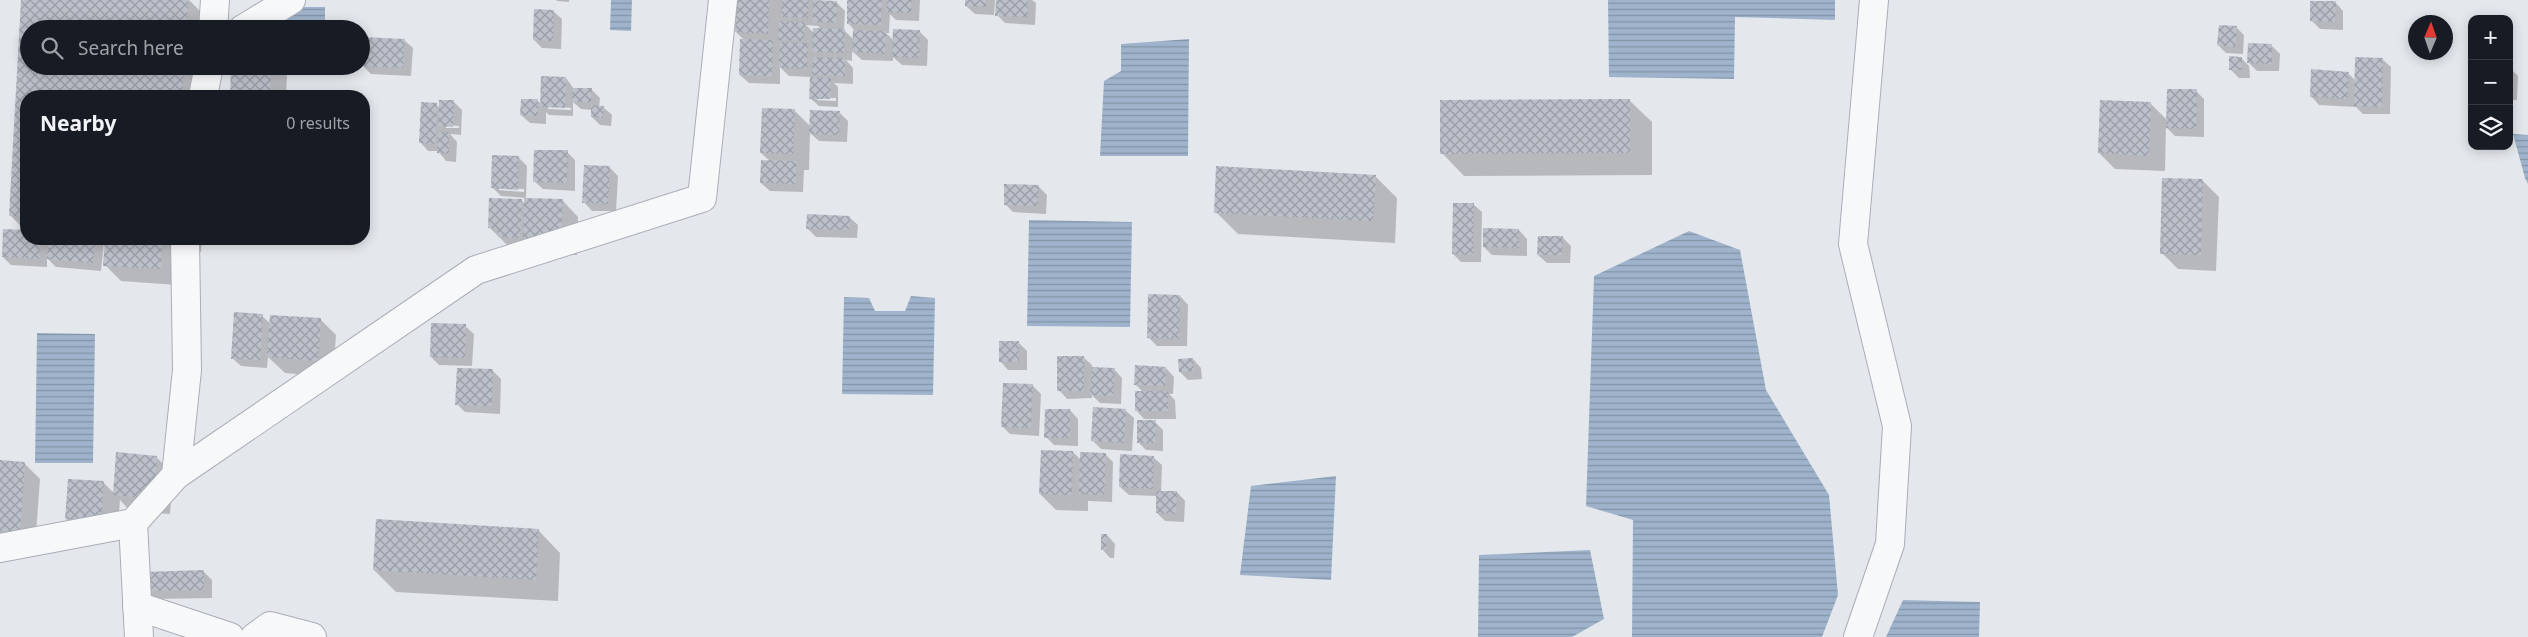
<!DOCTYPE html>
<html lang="en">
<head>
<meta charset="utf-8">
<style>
	body { margin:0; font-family:"Noto Sans",sans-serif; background:#20242c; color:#f1f3f6 }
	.controls { position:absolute; right:15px; top:15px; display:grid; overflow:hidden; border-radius:10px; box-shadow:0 2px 12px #0003 }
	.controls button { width:45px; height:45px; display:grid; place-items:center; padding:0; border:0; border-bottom:1px solid #363941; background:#171b24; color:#f1f3f6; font:25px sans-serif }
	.compass { position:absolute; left:2408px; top:15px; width:45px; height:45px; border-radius:50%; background:#171b24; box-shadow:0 2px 12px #0003; rotate:2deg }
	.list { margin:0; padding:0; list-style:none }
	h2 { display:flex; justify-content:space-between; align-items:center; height:65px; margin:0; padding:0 20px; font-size:21px }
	h2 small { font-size:16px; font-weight:400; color:#9ea1a6 }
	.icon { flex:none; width:28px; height:28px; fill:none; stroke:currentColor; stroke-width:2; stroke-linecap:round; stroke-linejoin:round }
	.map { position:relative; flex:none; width:2528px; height:637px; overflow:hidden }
	.search { position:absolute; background:#171b24; box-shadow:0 2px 12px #0003; left:20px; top:20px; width:350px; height:55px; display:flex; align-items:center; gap:12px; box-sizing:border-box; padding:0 18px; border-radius:28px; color:#9ea1a6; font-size:19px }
	.panel { position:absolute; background:#171b24; box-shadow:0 2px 12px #0003; left:20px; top:90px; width:350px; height:155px; border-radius:20px }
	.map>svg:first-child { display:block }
</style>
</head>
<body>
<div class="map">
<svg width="2528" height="637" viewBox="0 0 2528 637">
	<defs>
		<pattern id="water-rules" width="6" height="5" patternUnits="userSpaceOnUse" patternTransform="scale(1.25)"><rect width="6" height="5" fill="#9fb4cc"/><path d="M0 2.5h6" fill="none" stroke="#8293a7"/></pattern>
		<pattern id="building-cross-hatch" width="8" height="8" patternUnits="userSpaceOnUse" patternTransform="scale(1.25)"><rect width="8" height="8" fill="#bbc0ca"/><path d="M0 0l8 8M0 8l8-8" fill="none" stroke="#989da6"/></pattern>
	</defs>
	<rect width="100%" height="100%" fill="#e4e7ec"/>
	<g fill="url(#water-rules)">
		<path d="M611,0H632L631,31L610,30Z"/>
		<path d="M1608,0H1835V20L1735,17L1734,79L1609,77Z"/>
		<rect x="288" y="7" width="37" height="22"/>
		<path d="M1189,39L1188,156H1100L1104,81L1121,71V44Z"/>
		<path d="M2513,134L2528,135V184L2525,178Z"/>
		<path d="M1029,220L1132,222L1130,327L1027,326Z"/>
		<path d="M1689,231L1740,250L1766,390L1829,495L1838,595L1822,637H1632L1633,520L1586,506L1594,276Z"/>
		<path d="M911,296L935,298L933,395L842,394L844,297L869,298L875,311H905Z"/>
		<path d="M37,333L95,334L93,463H35Z"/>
		<path d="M1336,476L1331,580L1240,575L1251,486Z"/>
		<path d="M1590,550L1604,619L1572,637H1478L1479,555Z"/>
		<path d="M1903,600L1980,602L1979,637H1886Z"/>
	</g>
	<g fill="#0003" fill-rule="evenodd">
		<path d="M23,0H189L214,25V29H29V66H212L210,96H26V239H202L201,252L170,250L178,258L177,285L121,281L105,265L106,242H104L101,271L56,267L47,258V267L11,265L3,257L26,231L11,216Z"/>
		<path d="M556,0H569V2L557,1Z"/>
		<path d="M737,0H817V2H836L845,11L844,30L854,40V30L848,23L849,0H920L919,21L896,20L890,14L889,33H886L894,41L919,31L928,40L927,66L902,65L893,57V61L862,60L852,51V61L846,60L853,68V84L834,83L838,87V107L819,106L810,98L811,77L789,76L780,67V84L749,83L740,75L744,40L736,32ZM806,25L818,26L821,29L814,33ZM817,98H836V101L817,100Z"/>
		<path d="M967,0H995L994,15L975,14L966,6Z"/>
		<path d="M998,0H1032L1036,3L1035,25L1005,23L997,15Z"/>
		<path d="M2335,2L2343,11V30L2320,29L2312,21Z"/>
		<path d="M553,11L562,19L561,49L542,48L534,40Z"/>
		<path d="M2236,27L2244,35L2243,54L2226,53L2218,45Z"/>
		<path d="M404,40L413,48L411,76L371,74L363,66Z"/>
		<path d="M2249,45L2272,46L2280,54L2279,71H2257L2249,63L2250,78H2239L2230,69L2241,58L2249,66Z"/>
		<path d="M2382,59L2391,67L2390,114H2363L2356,107L2319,105L2311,96L2348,73L2355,80Z"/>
		<path d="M232,66H277L287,76L286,96H231Z"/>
		<path d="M2509,67L2518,76L2517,100H2509Z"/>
		<path d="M566,78L574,89H591L600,98L599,107H603L612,115L611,126L600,125L592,117V110L581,109L573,102V116L549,115L546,112V124L530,123L521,115L538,101L541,104ZM548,106L571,108V110L548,109Z"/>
		<path d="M2196,91L2204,99V137L2175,136L2166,127L2165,171L2115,169L2099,153L2150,103L2167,120Z"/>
		<path d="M1629,100L1652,122V175L1464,176L1442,153Z"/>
		<path d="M454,102L462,110L461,135L450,134L457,142L456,162L446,161L438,151H428L420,142L436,105L440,108ZM446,125L459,126V128H446Z"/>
		<path d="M794,110L811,127L839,112L848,121L847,142L819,141L810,133L809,170H804L803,192L770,191L761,183L770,161L761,153Z"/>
		<path d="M567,152L575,160V191L543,189L534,181Z"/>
		<path d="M519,158L527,166L526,199L562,200L578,217L577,255L540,254L528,246L507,245L489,227L521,200L525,204L526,198L501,196L493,188ZM499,188L524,189V192L499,190Z"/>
		<path d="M609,167L618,176L616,211H592L584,202Z"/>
		<path d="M1375,176L1397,198L1395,243L1238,234L1216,212Z"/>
		<path d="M2202,180L2219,197L2216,271L2178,269L2162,253Z"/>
		<path d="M1038,186L1047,195L1046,214L1013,212L1005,204Z"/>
		<path d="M1473,204L1482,212L1481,262H1461L1453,254Z"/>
		<path d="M849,217L858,225L857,238L816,237L807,228Z"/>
		<path d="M1519,230L1527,239V256L1492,255L1484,247Z"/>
		<path d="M1563,238L1571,246L1570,263H1547L1538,255Z"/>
		<path d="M1180,296L1188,305L1187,346H1157L1149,338Z"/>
		<path d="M262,316L271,324L320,319L336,335L333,377L285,373L268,357L267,368L241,366L232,358Z"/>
		<path d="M465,326L474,334L472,366L439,365L431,357Z"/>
		<path d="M1019,343L1027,351V370H1008L1000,361Z"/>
		<path d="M1083,357L1092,365V369H1114L1122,378L1121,404L1100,403L1092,395V398L1067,399L1059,390Z"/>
		<path d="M1193,359L1201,368L1202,379L1188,380L1180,372Z"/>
		<path d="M1166,368L1174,377L1173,394H1169L1175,400L1176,419H1144L1136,410L1143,392L1135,384Z"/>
		<path d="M493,371L501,379L500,414L465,412L457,404Z"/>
		<path d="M1032,385L1041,394L1039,436L1010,434L1002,426Z"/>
		<path d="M1070,410L1078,419V446L1054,445L1046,437Z"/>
		<path d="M1125,410L1134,418L1132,451L1101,449L1093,441Z"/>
		<path d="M1155,422L1163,430V451L1146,450L1138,442Z"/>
		<path d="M1073,452L1081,460L1105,454L1113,462L1112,502L1088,501V511L1056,510L1040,494Z"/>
		<path d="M156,457L173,473L170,514L130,511L120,500L117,537L82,535L66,519L104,483L114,493Z"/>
		<path d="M1153,457L1162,465L1161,492H1177L1185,501L1184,522L1165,521L1157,513V496L1129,495L1120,487Z"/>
		<path d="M0,461L24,463L40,479L35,548L0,546Z"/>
		<path d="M538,530L560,553L558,601L396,592L374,570Z"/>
		<path d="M1107,535L1115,544L1114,558H1110L1102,549Z"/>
		<path d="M204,572L212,580V598L155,599L146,591Z"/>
	</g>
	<g fill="url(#building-cross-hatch)">
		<path d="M21,0H188L186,29H29V66H184L182,96H26V217L9,216Z"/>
		<path d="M736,0H769L768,34L735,32Z"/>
		<path d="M782,0H809L808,18L781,17Z"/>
		<path d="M813,0L837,1L836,23L813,22Z"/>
		<path d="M847,0H882L881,25L847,24Z"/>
		<path d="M887,0H912L911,13L886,12Z"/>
		<path d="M965,0H986V7L965,6Z"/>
		<path d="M996,0H1028L1027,17L995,16Z"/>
		<path d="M2310,1H2336L2335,22L2310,21Z"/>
		<path d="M534,9L554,10L553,41L533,40Z"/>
		<path d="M779,21L805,22L804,41L778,40Z"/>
		<path d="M2219,25L2237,26L2235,47L2217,45Z"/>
		<path d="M813,28L845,29L844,53L812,52Z"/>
		<path d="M893,29L920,30L919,58L892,57Z"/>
		<path d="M853,30L886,31L885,54L852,52Z"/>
		<path d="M362,37L405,39L403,68L361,66Z"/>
		<path d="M740,39L773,40L772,76L739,75Z"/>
		<path d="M780,42L808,43L807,69L779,68Z"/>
		<path d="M2248,43L2272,44V64L2247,63Z"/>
		<path d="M2229,56L2242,57V70H2229Z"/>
		<path d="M813,57L845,58V76L812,75Z"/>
		<path d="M2355,57L2383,58L2382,107L2354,106Z"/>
		<path d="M231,66H271L270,96H230Z"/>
		<path d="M2311,69L2349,72L2347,99L2310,97Z"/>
		<path d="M541,76L566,77L565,108L540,107Z"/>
		<path d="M810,77L831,78L830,99H809Z"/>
		<path d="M572,88H592L591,102H572Z"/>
		<path d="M2167,89H2197L2196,129L2166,128Z"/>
		<path d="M521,99H538V116L520,115Z"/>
		<path d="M1630,99V153L1440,154V100Z"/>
		<path d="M439,100H454L453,127L438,126Z"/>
		<path d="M2100,100L2151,102L2149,156L2098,153Z"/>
		<path d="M421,102L437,103L435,144L419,143Z"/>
		<path d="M591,105L604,106L603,118L591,117Z"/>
		<path d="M762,108L795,109L793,154L760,153Z"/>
		<path d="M810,110L840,111L839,135L809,134Z"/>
		<path d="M438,132H449V154L437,153Z"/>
		<path d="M534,150H568L567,183L533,182Z"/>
		<path d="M492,155L519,156L518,190L491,188Z"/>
		<path d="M761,160L796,161V184L760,183Z"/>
		<path d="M584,165L610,166L608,204L582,203Z"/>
		<path d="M1216,166L1376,175L1373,221L1214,213Z"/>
		<path d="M2162,178L2203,179L2201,255L2160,254Z"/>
		<path d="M1004,184L1039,185L1038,206L1004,205Z"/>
		<path d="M489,198L522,199L520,238L498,237V229L488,228Z"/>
		<path d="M524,198L563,199L561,240L523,238Z"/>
		<path d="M1453,203H1474L1473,255L1452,254Z"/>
		<path d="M807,214L850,216L849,230L806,229Z"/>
		<path d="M1483,228L1519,229V248L1483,247Z"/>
		<path d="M3,229L26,230V239H40L39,259L2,257Z"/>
		<path d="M1538,236H1563L1562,255H1537Z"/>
		<path d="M48,239H95L93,263L47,259Z"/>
		<path d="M105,239L162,241L161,269L103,266Z"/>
		<path d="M1148,294L1180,295L1179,339L1147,338Z"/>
		<path d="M234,312L263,314L260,360L231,359Z"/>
		<path d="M270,315L321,318L318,361L267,357Z"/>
		<path d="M431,323L466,324L465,358L430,357Z"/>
		<rect x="999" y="341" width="20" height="21"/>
		<rect x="1057" y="356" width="27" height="35"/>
		<path d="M1193,358L1194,371L1179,372L1178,359Z"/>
		<path d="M1135,365L1166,367L1165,386L1134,385Z"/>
		<path d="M1092,367L1115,368L1113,396L1090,395Z"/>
		<path d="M457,368L493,369L492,406L455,405Z"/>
		<path d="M1003,383L1033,384L1031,428L1001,427Z"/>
		<rect x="1135" y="391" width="33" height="20"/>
		<path d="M1093,407L1126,409L1124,443L1091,441Z"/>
		<path d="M1045,409H1070V438H1044Z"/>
		<path d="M1137,420H1156L1155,443H1137Z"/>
		<path d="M1041,450L1073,451L1072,495L1039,494Z"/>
		<path d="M116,452L157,456L154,499L113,495Z"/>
		<path d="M1080,452L1106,453L1104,495L1079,494Z"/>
		<path d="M1120,454L1154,456L1153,489L1119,487Z"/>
		<path d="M0,460L25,462L20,532L0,531Z"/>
		<path d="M68,479L104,481L101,521L65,519Z"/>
		<path d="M1156,491H1177L1176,514L1156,513Z"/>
		<path d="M376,519L539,529L536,580L373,570Z"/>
		<path d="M1101,534H1107L1106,550H1101Z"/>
		<path d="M204,570V590L145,591L144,572Z"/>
	</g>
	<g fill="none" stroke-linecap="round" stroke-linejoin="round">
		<defs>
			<g id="street">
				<path d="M213,29L215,0"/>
				<path d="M243,29L291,0"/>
				<path d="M203,96L209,66"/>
				<path d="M176,475L187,370L185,239"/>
				<path d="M133,523L139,637"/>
				<path d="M0,548L133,523L176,475L476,270L702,198L723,0"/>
				<path d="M137,606L230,637"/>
				<path d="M255,637L270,626L312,637"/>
				<path d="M1858,637L1890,544L1897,426L1853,244L1874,0"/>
			</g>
		</defs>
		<use href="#street" stroke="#a9aeb7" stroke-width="30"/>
		<use href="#street" stroke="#f7f8fa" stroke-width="28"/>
	</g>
</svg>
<div class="controls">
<button>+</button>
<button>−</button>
<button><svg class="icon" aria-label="layers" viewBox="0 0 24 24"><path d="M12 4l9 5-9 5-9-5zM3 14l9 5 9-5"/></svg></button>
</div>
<svg class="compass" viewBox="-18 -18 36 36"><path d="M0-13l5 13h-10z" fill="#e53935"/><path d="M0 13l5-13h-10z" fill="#9ea1a6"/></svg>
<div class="search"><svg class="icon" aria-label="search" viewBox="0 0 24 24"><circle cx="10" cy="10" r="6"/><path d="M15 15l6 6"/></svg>Search here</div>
<section class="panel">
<h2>Nearby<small>0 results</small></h2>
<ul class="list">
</ul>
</section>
</div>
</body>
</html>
